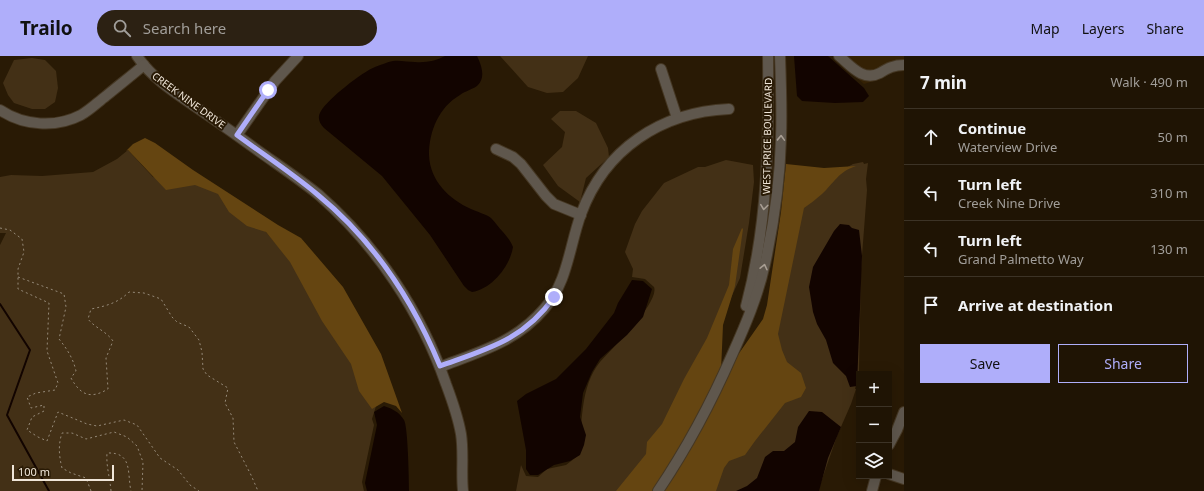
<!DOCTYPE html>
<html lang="en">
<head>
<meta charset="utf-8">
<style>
	body { margin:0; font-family:"Noto Sans",sans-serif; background:#2c2113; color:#f1f3f6 }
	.controls { position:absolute; right:12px; bottom:12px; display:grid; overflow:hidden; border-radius:0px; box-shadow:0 4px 16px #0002 }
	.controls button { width:36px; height:36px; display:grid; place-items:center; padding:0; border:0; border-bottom:1px solid #3c3326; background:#1f1404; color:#f1f3f6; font:20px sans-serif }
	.scale { position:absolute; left:12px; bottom:10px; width:102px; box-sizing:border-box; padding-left:4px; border:2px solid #f0e6d9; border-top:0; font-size:11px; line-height:14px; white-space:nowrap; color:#f0e6d9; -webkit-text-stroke:3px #291a05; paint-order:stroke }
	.stop { position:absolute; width:12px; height:12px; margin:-9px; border:3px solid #afaefa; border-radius:50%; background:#fff }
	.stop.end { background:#afaefa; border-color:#fff; box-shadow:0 1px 4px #0008 }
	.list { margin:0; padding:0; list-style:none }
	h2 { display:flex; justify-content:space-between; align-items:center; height:52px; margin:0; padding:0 16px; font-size:17px }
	h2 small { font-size:13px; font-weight:400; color:#a19e9a }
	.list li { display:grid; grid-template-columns:26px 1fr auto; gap:12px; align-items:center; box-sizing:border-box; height:56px; padding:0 16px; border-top:1px solid #3c3326 }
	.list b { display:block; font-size:15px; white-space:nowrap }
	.list p { margin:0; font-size:13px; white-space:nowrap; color:#a19e9a }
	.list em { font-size:13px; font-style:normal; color:#a19e9a }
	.actions { display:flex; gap:8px; padding:12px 16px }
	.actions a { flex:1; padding:9px 0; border:1px solid #afaefa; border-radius:0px; text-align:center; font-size:14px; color:#afaefa }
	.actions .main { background:#afaefa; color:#111 }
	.icon { flex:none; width:22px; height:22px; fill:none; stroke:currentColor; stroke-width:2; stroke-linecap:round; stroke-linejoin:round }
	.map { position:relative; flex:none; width:904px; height:435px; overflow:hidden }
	header { display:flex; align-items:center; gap:24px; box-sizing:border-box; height:56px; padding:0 20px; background:#afaefa; color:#111 }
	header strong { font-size:19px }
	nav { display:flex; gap:22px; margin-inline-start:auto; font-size:14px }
	.search { width:280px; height:36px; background:#2c2113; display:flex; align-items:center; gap:10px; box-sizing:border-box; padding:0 14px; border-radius:22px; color:#a19e9a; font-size:15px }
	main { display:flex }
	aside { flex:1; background:#1f1404 }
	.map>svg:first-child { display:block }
</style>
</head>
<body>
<header>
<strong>Trailo</strong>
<div class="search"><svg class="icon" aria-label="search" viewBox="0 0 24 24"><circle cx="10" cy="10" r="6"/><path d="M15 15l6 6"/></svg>Search here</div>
<nav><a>Map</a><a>Layers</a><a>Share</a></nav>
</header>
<main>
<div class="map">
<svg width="904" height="435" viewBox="0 0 904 435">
	<rect width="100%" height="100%" fill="#291a05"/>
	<path fill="#342104" d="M833,0H904V15L893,14L881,23L864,28Z"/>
	<g fill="#433016">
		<path d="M500,0H588L578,22L563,36L547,37L528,31Z"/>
		<path d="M32,2L45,4L56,15L58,32L55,46L45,53H32L14,47L8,39L3,27L14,4Z"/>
		<path d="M560,55H576L596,67L608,92L609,101L586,122L580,146L558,130L543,109L562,91L565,76L551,63Z"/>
		<path d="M128,94L153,121L213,132L266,176L277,189L306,219L377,347L372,363L374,369L362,426L364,435H0V189L6,177H0V121L11,119L42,120L93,116L117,103Z"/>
		<path d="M726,104L753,109L754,126L749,167L740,222L725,255L630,435H516L521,409L526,420L538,421L547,413L566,409L579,399C582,369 580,330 600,306C611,293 660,246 654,231L645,223L632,221L633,213L625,196L635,168L642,155L664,127L698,111H705Z"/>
		<path d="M863,106L864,108L868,107L866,123L867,134L861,213L859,316L855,333H856L851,348L837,380L818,435H703L773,296L796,158L831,120L853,108Z"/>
	</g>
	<g fill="#654511">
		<path d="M145,82L155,87L193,114L278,169L301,182L343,231L381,298L402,357L396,350L384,346L372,353L359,335L351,308L322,265L290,206L266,176L247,170L229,156L218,138L195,129L166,134L128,94L126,95L133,88Z"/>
		<path d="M786,108L824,112L856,110C838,116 834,127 822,138C816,143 810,148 804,152L778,278L782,294L787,306L801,317L806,332L801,341L785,347L755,385L745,399L729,405L724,412L716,435H662L735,303L763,263L767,249L781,156Z"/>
		<path d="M742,172L743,173L735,230L723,269L721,315L711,336L674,403L653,435H616L646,398L647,386L662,368L684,323L707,282L729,229L733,193Z"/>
	</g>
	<g fill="#120400">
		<path d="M445,0H477C481,8 486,21 478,29C474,33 465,35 460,39C439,51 429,75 429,99C430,125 449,143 471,153C477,156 486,158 491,162C495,166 499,172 503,176C507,181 511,185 513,191C510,210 492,233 472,236L468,234L464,230L430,179L382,120L324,72C319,67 317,61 321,55C328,43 362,16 375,11C381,9 387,6 393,5C400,4 408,6 415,6C425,7 436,5 445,0Z"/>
		<path d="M794,0H828L864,32L869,40L863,46L835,47L802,45L797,40Z"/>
		<path d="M840,168L849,169L852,172L859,174L862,200L857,330L850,331L846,320L833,307L826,284L817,268L813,256L809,231L813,211L834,175Z"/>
		<path d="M632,224L643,225L652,233L643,261L627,279L600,303L592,316L583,337L580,361L586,379L584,389L580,399L570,405L554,409L538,419H530L526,413V394L517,345L526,338L556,323L586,293L614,257L618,247Z"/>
		<path d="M384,350C393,353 399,356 404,364C408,370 409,425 409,435H367L365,427L377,369L374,356Z"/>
		<path d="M809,355L822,356L841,371L828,402L819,435H736L747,430L757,422L765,401L773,395H784L795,386L798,371Z"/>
	</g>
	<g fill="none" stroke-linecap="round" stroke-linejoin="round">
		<path stroke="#120400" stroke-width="2" d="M0,248L30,294L7,359L49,435"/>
		<defs>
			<g id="minor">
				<path d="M137,0C152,22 174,36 196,51C215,64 234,77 253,91C275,107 298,122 319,139C377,190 421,256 446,328C452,344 458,361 461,378C464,397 461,416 463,435"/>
				<path d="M839,0C851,10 863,26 880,17C888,12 894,9 904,9"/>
				<path d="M661,13L677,62"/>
				<path d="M0,54C24,70 56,72 81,59C90,54 98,46 106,40C118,30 131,20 144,9"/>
				<path d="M237,79L275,25L298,0"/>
				<path d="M496,93L513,101L521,108L546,140L554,148L581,159"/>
				<path d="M746,250C768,167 769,85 768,0"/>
				<path d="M440,311C479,296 516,286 544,253C568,226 569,191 581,158C605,93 661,56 729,53"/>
				<path d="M889,389L897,374L904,356"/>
				<path d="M889,418L904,423"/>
				<path d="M658,435C687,392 711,347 732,299C745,270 758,240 765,208C774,167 780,124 781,82C782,55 781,27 780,0"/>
				<path d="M872,435L876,420"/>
			</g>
		</defs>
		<use href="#minor" stroke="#453723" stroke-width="12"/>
		<g stroke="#968a79" stroke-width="1" stroke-dasharray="2 3" stroke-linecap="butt">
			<path d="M0,172L10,174L22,183L24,196L18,213V233L49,247L47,295L58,327L55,334L36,337L27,341L31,352L44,349V355L32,361L27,374L38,381L47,385L58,356L87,368L97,370L124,364L137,369L160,402L178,414L190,429L199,435"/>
			<path d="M18,221L64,238L66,251L59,283C67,293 73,302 76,315L71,322C81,340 91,343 108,333L106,302L113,285C106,275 95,272 88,263L91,253C106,250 118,247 129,236L144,237L161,243L172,261L177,266L189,271L199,284L202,296L203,313L207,319L228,332L225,347L233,362L234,386L251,419L258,435"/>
			<path d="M91,435L86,422L71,417L62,412C59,400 58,389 62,377H72L86,383L114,376L127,381L137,390L143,406L142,435"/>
			<path d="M111,435C110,422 106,410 107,397C133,396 127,417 131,435"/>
		</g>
		<use href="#minor" stroke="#5f574d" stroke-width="10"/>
	</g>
	<defs><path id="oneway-chevron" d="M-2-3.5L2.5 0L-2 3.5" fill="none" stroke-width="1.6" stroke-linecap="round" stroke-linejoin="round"/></defs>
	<g stroke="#a89e93">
		<use href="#oneway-chevron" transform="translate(781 82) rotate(-88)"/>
		<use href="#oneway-chevron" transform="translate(764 151) rotate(97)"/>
		<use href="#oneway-chevron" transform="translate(764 211) rotate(-77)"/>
	</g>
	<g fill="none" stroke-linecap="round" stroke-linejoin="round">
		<path stroke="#afaefa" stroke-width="5" d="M268,34L237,79C264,99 292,117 318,139C373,184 413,245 440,310C487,293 524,284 554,241"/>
	</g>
	<g text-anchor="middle" stroke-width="4" stroke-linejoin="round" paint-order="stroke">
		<g font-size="10" fill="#f0e6d9" stroke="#291a05">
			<text transform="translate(189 44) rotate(36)" y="4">CREEK NINE DRIVE</text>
			<text transform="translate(767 80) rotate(-89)" y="4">WEST PRICE BOULEVARD</text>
		</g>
	</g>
</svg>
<div class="controls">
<button>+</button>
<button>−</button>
<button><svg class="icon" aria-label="layers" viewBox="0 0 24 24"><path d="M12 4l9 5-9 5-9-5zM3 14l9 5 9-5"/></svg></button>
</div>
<div class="scale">100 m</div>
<div class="stop" style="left:268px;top:34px"></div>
<div class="stop end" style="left:554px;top:241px"></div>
</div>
<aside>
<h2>7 min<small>Walk · 490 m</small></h2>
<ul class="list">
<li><svg class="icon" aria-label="ahead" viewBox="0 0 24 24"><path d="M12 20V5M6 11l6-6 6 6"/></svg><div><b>Continue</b><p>Waterview Drive</p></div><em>50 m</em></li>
<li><svg class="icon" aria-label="left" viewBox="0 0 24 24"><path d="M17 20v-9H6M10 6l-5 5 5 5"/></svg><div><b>Turn left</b><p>Creek Nine Drive</p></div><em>310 m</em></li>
<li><svg class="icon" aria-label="left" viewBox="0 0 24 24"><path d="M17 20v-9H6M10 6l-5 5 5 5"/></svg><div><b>Turn left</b><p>Grand Palmetto Way</p></div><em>130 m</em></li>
<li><svg class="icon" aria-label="arrive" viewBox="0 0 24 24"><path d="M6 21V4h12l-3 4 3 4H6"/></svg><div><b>Arrive at destination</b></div></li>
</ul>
<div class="actions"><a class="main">Save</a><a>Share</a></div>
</aside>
</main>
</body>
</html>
